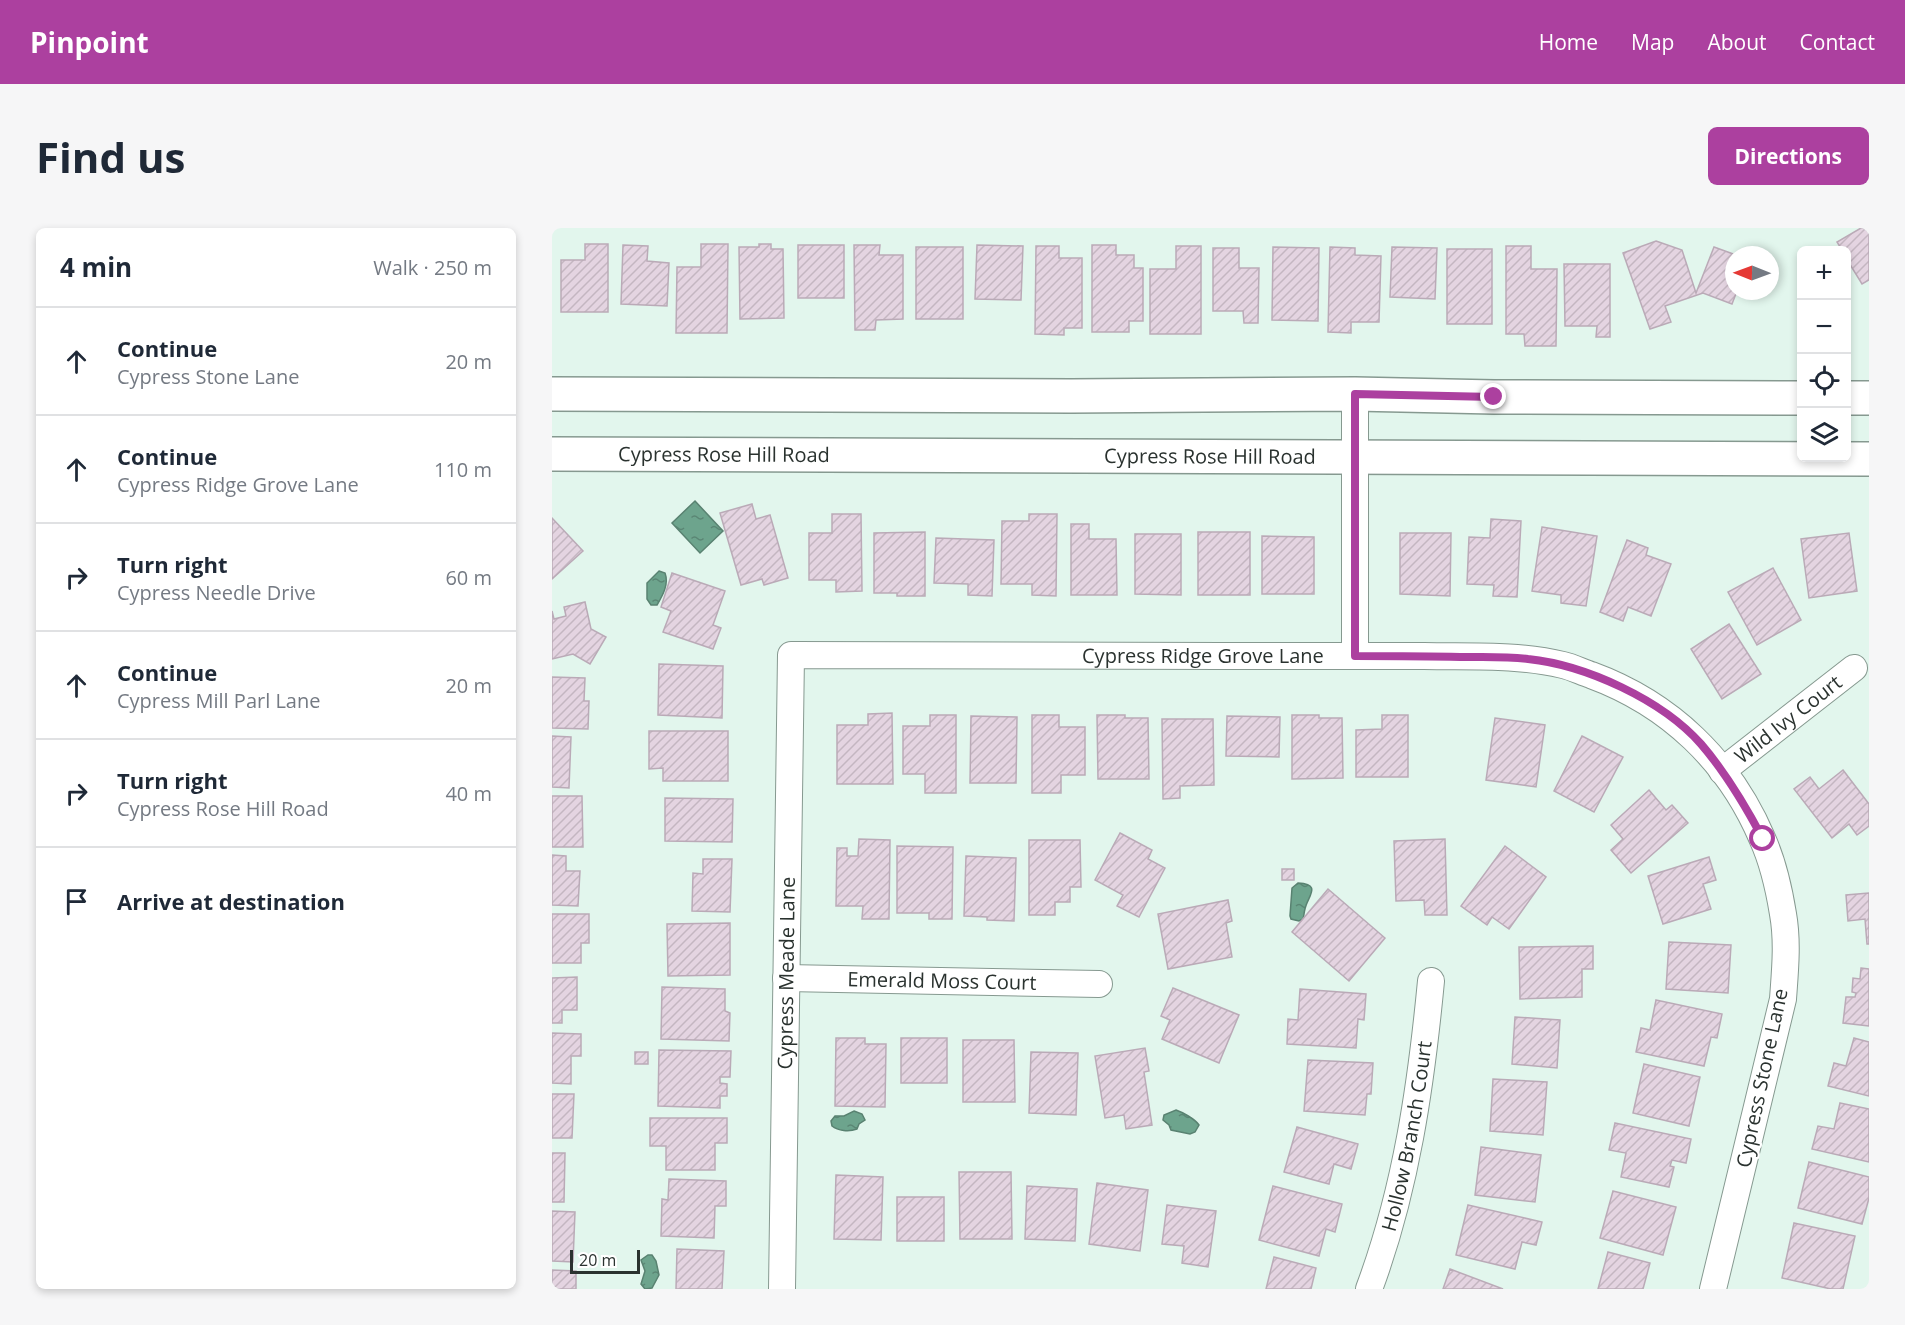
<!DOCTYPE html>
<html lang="en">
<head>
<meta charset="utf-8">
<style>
	body { margin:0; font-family:"Open Sans",sans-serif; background:#f6f6f7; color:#1f2937 }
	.controls { position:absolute; right:18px; top:18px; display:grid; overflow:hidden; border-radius:9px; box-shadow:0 3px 9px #0003 }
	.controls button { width:54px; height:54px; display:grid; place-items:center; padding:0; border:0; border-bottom:2px solid #e0e1e3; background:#fff; color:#1f2937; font:30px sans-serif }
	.compass { position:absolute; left:1173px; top:18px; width:54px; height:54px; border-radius:50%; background:#fff; box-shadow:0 3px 9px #0003; rotate:271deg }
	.scale { position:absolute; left:18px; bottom:15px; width:70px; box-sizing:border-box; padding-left:6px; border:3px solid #2a322f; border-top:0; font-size:16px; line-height:21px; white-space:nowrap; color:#2a322f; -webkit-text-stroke:4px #fff; paint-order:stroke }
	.stop { position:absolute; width:18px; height:18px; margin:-14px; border:4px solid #ac409f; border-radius:50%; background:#fff }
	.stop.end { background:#ac409f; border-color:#fff; box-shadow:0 2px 6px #0008 }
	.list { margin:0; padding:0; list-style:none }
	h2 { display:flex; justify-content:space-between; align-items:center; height:78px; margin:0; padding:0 24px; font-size:26px }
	h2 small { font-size:20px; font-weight:400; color:#747a83 }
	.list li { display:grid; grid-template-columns:39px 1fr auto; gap:18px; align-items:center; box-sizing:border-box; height:108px; padding:0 24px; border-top:2px solid #e0e1e3 }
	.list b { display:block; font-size:22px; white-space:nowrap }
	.list p { margin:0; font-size:20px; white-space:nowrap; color:#747a83 }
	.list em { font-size:20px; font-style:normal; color:#747a83 }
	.icon { flex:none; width:33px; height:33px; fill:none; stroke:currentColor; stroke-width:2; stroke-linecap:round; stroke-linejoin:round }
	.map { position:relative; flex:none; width:1317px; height:1061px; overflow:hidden; border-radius:9px }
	header { display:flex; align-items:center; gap:36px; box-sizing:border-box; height:84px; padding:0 30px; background:#ac409f; color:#fff }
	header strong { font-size:28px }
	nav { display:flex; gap:33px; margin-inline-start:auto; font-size:21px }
	.intro { display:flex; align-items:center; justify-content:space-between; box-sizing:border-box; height:144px; padding:0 36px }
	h1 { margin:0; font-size:42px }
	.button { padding:15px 27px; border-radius:9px; background:#ac409f; color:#fff; font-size:21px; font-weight:700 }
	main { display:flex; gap:36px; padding:0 36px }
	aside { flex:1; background:#fff; border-radius:9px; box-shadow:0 3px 9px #0003 }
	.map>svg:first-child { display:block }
</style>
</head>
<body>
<header>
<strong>Pinpoint</strong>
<nav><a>Home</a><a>Map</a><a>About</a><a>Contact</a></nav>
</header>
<div class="intro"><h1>Find us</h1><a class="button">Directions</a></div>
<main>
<aside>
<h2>4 min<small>Walk · 250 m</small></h2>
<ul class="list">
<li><svg class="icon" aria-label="ahead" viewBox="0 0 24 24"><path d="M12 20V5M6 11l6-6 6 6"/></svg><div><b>Continue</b><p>Cypress Stone Lane</p></div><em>20 m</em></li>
<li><svg class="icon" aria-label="ahead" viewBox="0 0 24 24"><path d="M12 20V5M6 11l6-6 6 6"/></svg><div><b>Continue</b><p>Cypress Ridge Grove Lane</p></div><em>110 m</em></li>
<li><svg class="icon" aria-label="right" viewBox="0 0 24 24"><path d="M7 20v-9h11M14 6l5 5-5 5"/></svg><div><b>Turn right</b><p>Cypress Needle Drive</p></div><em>60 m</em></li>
<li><svg class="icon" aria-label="ahead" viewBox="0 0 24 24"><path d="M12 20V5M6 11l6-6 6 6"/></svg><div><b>Continue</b><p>Cypress Mill Parl Lane</p></div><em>20 m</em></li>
<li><svg class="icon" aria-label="right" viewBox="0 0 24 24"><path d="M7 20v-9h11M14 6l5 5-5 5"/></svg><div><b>Turn right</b><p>Cypress Rose Hill Road</p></div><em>40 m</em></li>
<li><svg class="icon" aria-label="arrive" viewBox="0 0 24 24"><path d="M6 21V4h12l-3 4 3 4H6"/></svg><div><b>Arrive at destination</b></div></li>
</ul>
</aside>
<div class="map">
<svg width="1317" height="1061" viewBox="0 0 1317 1061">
	<defs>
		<pattern id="water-ripples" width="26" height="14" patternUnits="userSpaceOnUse" patternTransform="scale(1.5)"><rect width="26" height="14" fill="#6da48d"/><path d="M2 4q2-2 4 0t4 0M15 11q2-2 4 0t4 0" fill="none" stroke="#5a8674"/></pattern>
		<pattern id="building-hatch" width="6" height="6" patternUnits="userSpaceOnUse" patternTransform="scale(1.5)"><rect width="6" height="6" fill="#e4d4e1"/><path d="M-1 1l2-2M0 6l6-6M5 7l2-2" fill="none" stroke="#c4b6c1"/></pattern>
	</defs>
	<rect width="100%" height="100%" fill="#e2f6ed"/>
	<g fill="url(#water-ripples)" stroke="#598271" stroke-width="1.5">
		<path d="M143,273L171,303L148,325L120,295Z"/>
		<path d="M107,343L113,345C117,356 111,367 105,377H99L95,371V355Z"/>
		<path d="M746,655C771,656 755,669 753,681C752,684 752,688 751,691L747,693L739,691L738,688L740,660Z"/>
		<path d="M624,882C630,884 643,891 647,897L643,904L638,906L619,902L617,897L611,892L612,887Z"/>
		<path d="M302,883L310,886L313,892L307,896L305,901C297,904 286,903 280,898L279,893L283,888H292Z"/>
		<path d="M96,1027H100L104,1033L107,1047L100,1060L93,1061L89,1056L93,1043L89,1032Z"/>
	</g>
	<g fill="url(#building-hatch)" stroke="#baaab7" stroke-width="1.5">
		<path d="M1309,0H1317V52L1310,56L1294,30V22H1290L1285,14Z"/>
		<path d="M1104,13L1130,22L1144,65L1162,19L1184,27H1182V63H1185L1180,76L1151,65L1113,78L1119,94L1098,101L1071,25Z"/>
		<path d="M33,16H56V84H9V32H33Z"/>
		<path d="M149,16H176L175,105H124L125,39H149Z"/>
		<path d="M207,16H219V21H231L232,90L188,91L187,19H207Z"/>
		<path d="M71,17L96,18L95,33L117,35L115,78L69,76Z"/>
		<rect x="246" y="17" width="46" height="53"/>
		<path d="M302,17H328L327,27H351V91L324,92L323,102H303Z"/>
		<path d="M425,17L471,18L469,72L423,71Z"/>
		<path d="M540,17H564V27H582V40H591V93H577V104H540Z"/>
		<path d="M484,18H507V30H530V100H512V107L483,106Z"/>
		<path d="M624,18H649V106H598V41H624Z"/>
		<path d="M954,18H979V41H1005L1004,118H973L972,106H954Z"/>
		<rect x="364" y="19" width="47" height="72"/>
		<path d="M721,19L767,20L766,93L720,92Z"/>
		<path d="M778,19L803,20V27L829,28L827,94H799V105L776,104Z"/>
		<path d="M840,19L885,20L883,71L838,69Z"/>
		<path d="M661,20H687V40H707L706,95H692L691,83H661Z"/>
		<rect x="895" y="21" width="45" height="75"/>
		<path d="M1012,36H1058V109H1044L1045,98H1013Z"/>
		<path d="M200,276L204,291L218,287L236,350L212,357L210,351L189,357L168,285Z"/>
		<path d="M280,286H309L310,363L284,364V352H257V305H280Z"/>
		<path d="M477,286H505L504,368L480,367V356H449L450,293H477Z"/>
		<path d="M0,290L31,323L0,351Z"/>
		<path d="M939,291L969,293L965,369L941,368L942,357L915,356L917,309L938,310Z"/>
		<path d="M519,296H537V311H564L565,367H519Z"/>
		<path d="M990,299L1045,308L1034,378L1009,375V367L980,363Z"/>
		<path d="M373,304V368H345V365H322V305Z"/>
		<rect x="646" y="304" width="52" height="63"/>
		<path d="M848,305H899L898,368L848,366Z"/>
		<path d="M1297,305L1305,363L1257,370L1249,311Z"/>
		<path d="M583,306H629V367L583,366Z"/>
		<path d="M710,308L762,309V366H710Z"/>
		<path d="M384,310L442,312L440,368L416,367V356L382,355Z"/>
		<path d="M1075,312L1096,320L1094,327L1119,336L1099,388L1076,379L1071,393L1048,384Z"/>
		<path d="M1221,340L1249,392L1205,417L1176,364Z"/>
		<path d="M120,345L173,363L161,397L169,400L161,421L111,404L119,383L109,379Z"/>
		<path d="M33,374L39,401L54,409L38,436L21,426L0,431V383L2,391L14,388L12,379Z"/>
		<path d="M1177,396L1209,446L1170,471L1139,421Z"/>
		<path d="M107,436L171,438L170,490L106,487Z"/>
		<path d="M0,449L33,450L32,473H37L36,501L0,500Z"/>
		<path d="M340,485L341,556H285V497H316V486Z"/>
		<path d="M378,487H404V565H373V546H351V498H378Z"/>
		<path d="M480,487H507V499H533V547H509V565H480Z"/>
		<path d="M545,487H573V490H596L597,551H546Z"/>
		<path d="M740,487H767V490H790L791,550L740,551Z"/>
		<path d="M830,487H856V549H804V502L830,501Z"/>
		<path d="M419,488L465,489L464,555H418Z"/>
		<path d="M675,488L728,489L727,529L674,528Z"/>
		<path d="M943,490L993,497L984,559L934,552Z"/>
		<path d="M610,491H661L662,557L628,558V570L611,571Z"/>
		<path d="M97,503H176V553H111V540L97,541Z"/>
		<path d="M0,508L19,509L17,560L0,559Z"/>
		<path d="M1030,508L1071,529L1042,584L1002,563Z"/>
		<path d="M1291,542L1317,576V598L1305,607L1297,596L1280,610L1242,561L1258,549L1267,561Z"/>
		<path d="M1097,562L1114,582L1120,577L1136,595L1079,645L1059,622L1071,611L1059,597Z"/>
		<path d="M0,568H30L31,619H0Z"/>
		<path d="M113,570L181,571L180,614L113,613Z"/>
		<path d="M568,605L600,622L596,631L613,640L587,689L565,678L571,667L543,652Z"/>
		<path d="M307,611L338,612L337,691H310L311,678H284L285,620H295V628H306Z"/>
		<path d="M893,611L895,687H873L872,672L844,673L842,613Z"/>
		<path d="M477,612H528L529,659H518V674H503V687H477Z"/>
		<path d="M345,618L401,619L400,691H377V685H345Z"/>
		<path d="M953,618L994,649L957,701L940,689L935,697L909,678Z"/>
		<path d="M0,627L14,628V643H28L26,678L0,677Z"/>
		<path d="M414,628L464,630L462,693L435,692V689L412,688Z"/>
		<path d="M1157,629L1164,652L1151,656L1159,681L1111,696L1096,648Z"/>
		<path d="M151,631H180L178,684L140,683L141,645L151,646Z"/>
		<rect x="730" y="641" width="12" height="11"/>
		<path d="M776,661L833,710L797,753L740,704Z"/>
		<path d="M1317,665V716H1315L1313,691L1296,693L1294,667Z"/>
		<path d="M676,672L680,693L674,695L680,729L616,741L606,686Z"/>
		<path d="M0,686H37V715H29V735H0Z"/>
		<path d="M178,695V747L116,748L115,696Z"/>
		<path d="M1117,714L1179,717L1176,765L1114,761Z"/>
		<path d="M1041,718V741H1030V769L968,771L967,719Z"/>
		<path d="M1309,740L1317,741V798L1291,795L1294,769H1303L1304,765L1300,764L1301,750L1308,751Z"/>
		<path d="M25,749V782H10V795H0V750Z"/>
		<path d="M110,759L173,761V783L178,785L177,813L109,811Z"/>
		<path d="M621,760L687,787L667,835L610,811L618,792L609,788Z"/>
		<path d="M748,761L814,766L812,792L806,791L804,820L735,816L736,791L746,792Z"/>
		<path d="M1104,772L1170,786L1165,810L1159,809L1152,838L1084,824L1089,800L1098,802Z"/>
		<path d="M963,789L1008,792L1005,840L960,836Z"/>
		<path d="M0,805L29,806V828H19V856L0,855Z"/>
		<path d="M284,810H313V816H334L333,879L283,878Z"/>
		<rect x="349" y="810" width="46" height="45"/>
		<path d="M1302,810L1317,814V868L1276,858L1282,835L1294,838Z"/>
		<path d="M411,812H462L463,874H411Z"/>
		<path d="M593,820L597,843L592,844L600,897L574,901L572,887L553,890L543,828Z"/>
		<path d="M107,822L179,823L178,849H168V855L175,856V868H168V880L106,878Z"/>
		<rect x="83" y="824" width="13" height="12"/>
		<path d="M479,824L526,825L524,887L477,885Z"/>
		<path d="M756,832L821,835L819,866H815L813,887L752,883Z"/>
		<path d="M1092,836L1148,849L1137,898L1081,885Z"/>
		<path d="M941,851L995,854L991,907L938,903Z"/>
		<path d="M0,866H22L20,910H0Z"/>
		<path d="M1288,875L1317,881V934L1260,921L1266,898L1282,901Z"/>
		<path d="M98,890H175V915H163V942H114V918H98Z"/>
		<path d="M1063,895L1139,911L1134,935L1120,932L1118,938L1122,939L1117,959L1069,949L1074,925L1057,922Z"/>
		<path d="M745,899L806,916L799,941L782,936L777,956L732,944Z"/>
		<path d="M929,919L989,927L983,974L923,967Z"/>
		<path d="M0,925H13L12,974H0Z"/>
		<path d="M1257,934L1317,949V970L1310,996L1246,980Z"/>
		<path d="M407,944H459L460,1011H408Z"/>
		<path d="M284,947L331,949L329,1012L282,1011Z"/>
		<path d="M117,951L174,953V978H163L162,1010L109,1008L110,971L116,972Z"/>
		<path d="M545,955L596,962L588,1023L537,1016Z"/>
		<path d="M475,958L525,961L523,1013L473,1011Z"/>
		<path d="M721,958L790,976L783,1004L774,1001L767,1028L707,1012Z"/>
		<path d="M1061,963L1124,979L1111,1027L1048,1010Z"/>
		<rect x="345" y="969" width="47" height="44"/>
		<path d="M615,977L664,983L656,1039L630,1035L632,1018L610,1016Z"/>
		<path d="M916,977L990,994L984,1017L970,1014L963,1041L904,1027Z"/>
		<path d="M0,983L23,984L21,1034L0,1033Z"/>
		<path d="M1242,995L1303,1008L1291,1061H1279L1230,1050Z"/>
		<path d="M125,1021L172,1023L170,1061H124Z"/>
		<path d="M1056,1024L1098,1035L1091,1061H1046Z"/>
		<path d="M722,1029L764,1040L759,1061H714Z"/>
		<path d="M898,1041L951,1061H891Z"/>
		<path d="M0,1042L24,1043V1061H0Z"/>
	</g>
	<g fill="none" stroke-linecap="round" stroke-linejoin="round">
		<defs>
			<g id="street">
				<path d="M803,166V428"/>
				<path id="s1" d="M1170,543L1302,440"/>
				<path id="s2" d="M234,750L547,756"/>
				<path id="s3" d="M230,1061L239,427C383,428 527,428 671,428C738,428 805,428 872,428C918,429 965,426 1011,437C1020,439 1030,444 1039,447C1118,476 1177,533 1210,610C1221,634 1227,661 1231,686C1236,714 1233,743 1231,771L1161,1061"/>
				<path id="s4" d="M817,1061C854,962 869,858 879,753"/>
			</g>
			<g id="secondary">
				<path d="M0,166L519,168L803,166L942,169L1250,170"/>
				<path d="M1294,170H1317"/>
				<path id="s5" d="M0,226L1317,231"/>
			</g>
		</defs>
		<use href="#street" stroke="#869990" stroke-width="28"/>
		<use href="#secondary" stroke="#869990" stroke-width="36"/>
		<use href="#street" stroke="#fff" stroke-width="26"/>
		<use href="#secondary" stroke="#fff" stroke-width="33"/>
	</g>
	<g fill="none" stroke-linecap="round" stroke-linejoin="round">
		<path stroke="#ac409f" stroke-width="8" d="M942,169L803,166V428C838,428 873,428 908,429C931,429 954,428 976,431C1034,437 1110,472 1149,516C1174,545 1193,577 1211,611"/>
	</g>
	<g text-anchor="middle" stroke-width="4.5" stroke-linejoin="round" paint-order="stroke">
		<g font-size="20" fill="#2a322f" stroke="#fff">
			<text dy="7" stroke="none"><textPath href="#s5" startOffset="172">Cypress Rose Hill Road</textPath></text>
			<text dy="7" stroke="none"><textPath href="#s5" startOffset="658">Cypress Rose Hill Road</textPath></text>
			<text dy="7" stroke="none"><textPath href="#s3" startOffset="1046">Cypress Ridge Grove Lane</textPath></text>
			<text dy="7" stroke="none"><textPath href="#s1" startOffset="84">Wild Ivy Court</textPath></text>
			<text dy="7" stroke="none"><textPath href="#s3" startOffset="316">Cypress Meade Lane</textPath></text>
			<text dy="7" stroke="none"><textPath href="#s2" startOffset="156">Emerald Moss Court</textPath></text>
			<text transform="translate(1210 850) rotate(-78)" y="7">Cypress Stone Lane</text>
			<text dy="7" stroke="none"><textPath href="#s4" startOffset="158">Hollow Branch Court</textPath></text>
		</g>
	</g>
</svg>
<div class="controls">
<button>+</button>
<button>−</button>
<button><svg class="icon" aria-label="locate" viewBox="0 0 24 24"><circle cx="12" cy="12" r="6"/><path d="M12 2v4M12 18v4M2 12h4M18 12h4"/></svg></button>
<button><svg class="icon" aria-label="layers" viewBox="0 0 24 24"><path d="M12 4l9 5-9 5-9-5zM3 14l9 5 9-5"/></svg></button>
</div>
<svg class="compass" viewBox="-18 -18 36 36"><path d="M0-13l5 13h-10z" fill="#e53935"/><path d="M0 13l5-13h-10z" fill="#747a83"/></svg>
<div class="scale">20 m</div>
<div class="stop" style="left:1211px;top:611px"></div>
<div class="stop end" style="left:942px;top:169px"></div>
</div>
</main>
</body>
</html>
